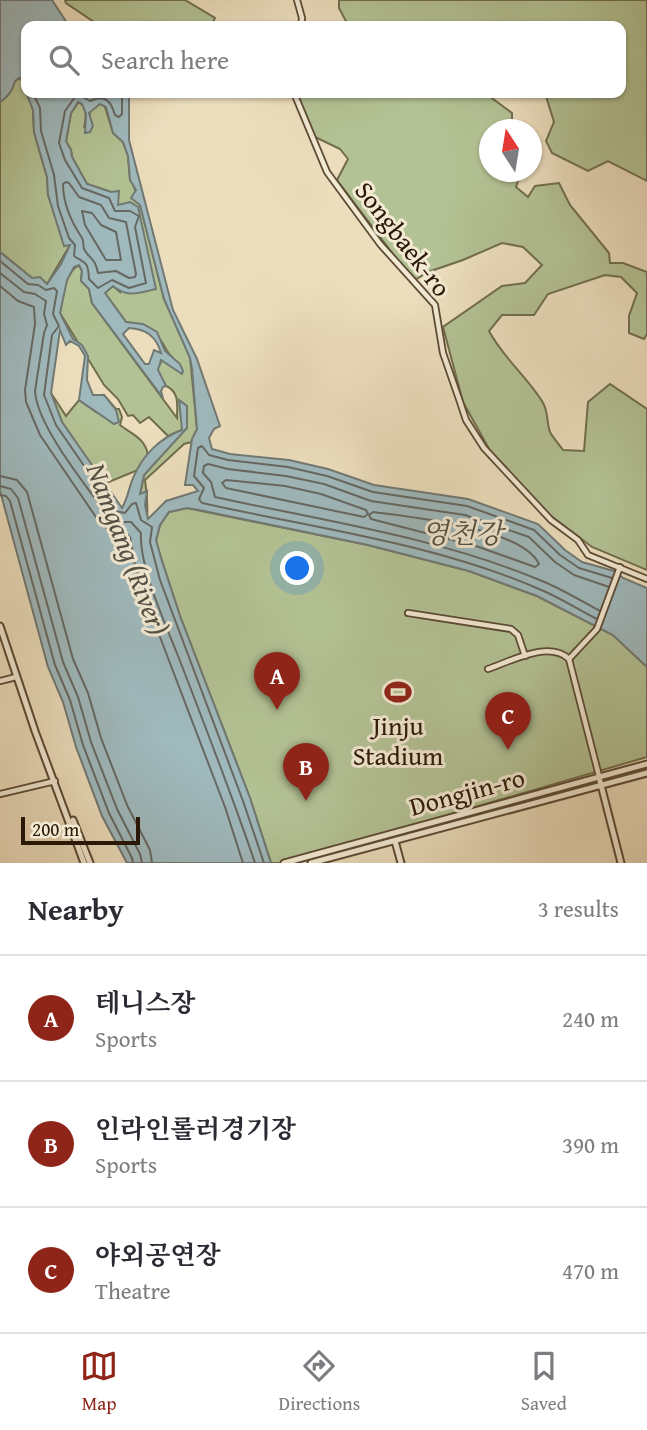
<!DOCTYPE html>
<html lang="en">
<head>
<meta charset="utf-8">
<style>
	body { margin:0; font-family:"Gentium Book Plus","Noto Serif KR",serif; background:#f2f2f3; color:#2b2b33 }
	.compass { position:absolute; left:479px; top:119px; width:63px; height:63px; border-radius:50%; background:#fff; box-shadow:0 2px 5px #0004; rotate:348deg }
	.scale { position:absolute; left:21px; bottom:18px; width:119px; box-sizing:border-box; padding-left:7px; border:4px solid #2c1806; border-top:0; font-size:19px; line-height:24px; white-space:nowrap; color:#2c1806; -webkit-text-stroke:5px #f3ead4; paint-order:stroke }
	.you { position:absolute; left:298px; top:569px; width:24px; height:24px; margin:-18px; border:5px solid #fff; border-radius:50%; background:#1a73e8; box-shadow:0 0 0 10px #1a73e833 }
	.badge { display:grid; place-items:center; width:46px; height:46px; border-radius:50%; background:#8f2418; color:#fff; font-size:23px; font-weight:700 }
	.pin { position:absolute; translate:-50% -58px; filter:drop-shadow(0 2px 4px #0008) }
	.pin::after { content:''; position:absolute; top:37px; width:24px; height:21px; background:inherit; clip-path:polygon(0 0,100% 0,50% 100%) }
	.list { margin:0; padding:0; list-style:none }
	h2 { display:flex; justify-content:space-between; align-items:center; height:91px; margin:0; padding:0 28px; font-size:30px }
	h2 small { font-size:23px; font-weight:400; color:#7c7c81 }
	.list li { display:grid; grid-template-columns:46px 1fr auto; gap:21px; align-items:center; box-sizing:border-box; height:126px; padding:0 28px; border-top:2px solid #e1e1e2 }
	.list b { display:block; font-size:26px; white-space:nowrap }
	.list p { margin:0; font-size:23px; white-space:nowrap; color:#7c7c81 }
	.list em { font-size:23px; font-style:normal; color:#7c7c81 }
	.icon { flex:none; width:38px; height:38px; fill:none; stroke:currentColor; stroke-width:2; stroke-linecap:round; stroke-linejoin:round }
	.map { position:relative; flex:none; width:647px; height:863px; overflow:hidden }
	.search { position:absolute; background:#fff; box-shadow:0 2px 5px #0004; left:21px; right:21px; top:21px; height:77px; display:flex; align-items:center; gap:18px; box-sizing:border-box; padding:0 24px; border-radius:14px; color:#7c7c81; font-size:26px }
	.sheet { height:469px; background:#fff }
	nav { display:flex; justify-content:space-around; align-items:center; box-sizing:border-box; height:98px; border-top:2px solid #e1e1e2; background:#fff; font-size:19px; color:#7c7c81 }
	nav a { display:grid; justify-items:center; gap:4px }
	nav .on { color:#8f2418 }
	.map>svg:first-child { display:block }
</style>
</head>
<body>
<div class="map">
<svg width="647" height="863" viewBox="0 0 647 863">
	<rect width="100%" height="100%" fill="#ecdebd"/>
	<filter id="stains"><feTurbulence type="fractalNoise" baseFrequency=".00286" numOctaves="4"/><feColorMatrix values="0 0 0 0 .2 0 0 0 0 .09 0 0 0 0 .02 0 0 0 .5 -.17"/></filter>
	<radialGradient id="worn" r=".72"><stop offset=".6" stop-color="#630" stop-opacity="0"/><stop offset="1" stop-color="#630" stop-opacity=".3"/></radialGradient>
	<g fill="#b3c294" stroke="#706d4d" stroke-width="2">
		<path d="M65,0H185L215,18L211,26H100L66,3Z"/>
		<path d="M339,0H647V181L608,161L588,171L552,153L546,141L554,122L545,93H621V26H346L348,25L339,8Z"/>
		<path d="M19,78L22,80L33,110L34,132L47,177L48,195L70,245L47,284L32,278L0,252V102C10,95 10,84 19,78Z"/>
		<path d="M297,93H485L512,113V129L490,130V172H521L516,187L528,197L535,186L559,183L570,205L609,253L610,263H623L647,272V334L644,339L629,333V316L637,293L621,277L605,275L548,294L534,315H502L489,331C502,356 526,376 542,401C549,412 546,421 550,432C553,438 559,444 563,450L584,451L588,402L610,384L647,409V570L592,547L547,513L493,456L463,402L443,327L502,286L525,283L542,265L523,247L502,243L463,260L428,272L415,280L399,262L337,180L348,159L340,149L313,136Z"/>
		<path d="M79,102C88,108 86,118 84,128L92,108L100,103L105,107L113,133L123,142L128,156L130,180L133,184L140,205L164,299L190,357L197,429L192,442L184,444L145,480C147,493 148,505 147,519L145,505L147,492L140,495L144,475L186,428L168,436L149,417L140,423L133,415L128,416L118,399L104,385L60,313C63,298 64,273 79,265L82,271L81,281L89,289L92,303L177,418C177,406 180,392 166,386L157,370L162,360L172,357C166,352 166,348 162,342C153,329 141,324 126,322L105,293L113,286L120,292L128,204L117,205V197L111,192L87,184L72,157L71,150L66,141L71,113Z"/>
		<path d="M51,393L66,416L79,400L96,412L104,395L116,409H119L122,417L120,425C133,435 145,438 148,455L138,470L104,484L62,422Z"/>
		<path d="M187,508L368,545L469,571L537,596L613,635L647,667V757L283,863H271L250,798L180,616L161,558L156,541L160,525L169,512Z"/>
	</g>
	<path fill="#9fb9bd" stroke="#717974" stroke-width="2" fill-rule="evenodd" d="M0,0H52L69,26H26V93H129V140L173,310L197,359L220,426L214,429L209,438L212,449L230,454L289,460L328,469L374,485L468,499L538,524L565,550L582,562L614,571L623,578L647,588V667L613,635L537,596L469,571L368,545L199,510L187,508L169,512L160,525L156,540L161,558L180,616L250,798L271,863H127L102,816L76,747L63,702L48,667L0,491V252L32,278L40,277L47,284L61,264L70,245L64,246L48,195L47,177L34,132L33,110L21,79L19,78L15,81C13,90 8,97 0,102ZM78,102L82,104L86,114L85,133L90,132L93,126L89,113L100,104L106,107L113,133L123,142L128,156L130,180L136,190L131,198L140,205L164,299L190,358L192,369L197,429L192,439L185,485H193L198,491L166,501L148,519L145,505L147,491L140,494L144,475L187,428V406L179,400L182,430C160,438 143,455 134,476C129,486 128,498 122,508L62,422L51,393L60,330L66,345L70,341L79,346L85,356L79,400L114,424L119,422L116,410L104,395H93L87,380L88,356L82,345L73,339L60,313L67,280L74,267L79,265L82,271L81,281L89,289L92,303L163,398L161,391L163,387L166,386L158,370L161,360L182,374L183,371L180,364L165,351L157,332L143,324L126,322L105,293L113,286C127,298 139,293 156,289L138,207L130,202L118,205L119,191L111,192L87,184L72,157L71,150L66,141L71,113ZM129,328C146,329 156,336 161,353L154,350L149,364H145L123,334Z"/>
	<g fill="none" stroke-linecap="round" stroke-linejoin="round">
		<g stroke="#666862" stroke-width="2">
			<path d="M33,93L40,108L41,131L54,175L58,206L69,238L75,245L74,256C86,264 88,261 89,279L98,288L112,280L129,288L146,283L135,227L139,216L130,211H115L109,198L82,188L65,160L59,143L65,111L75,97L81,96L90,101C105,94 111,101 115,115L119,117L122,114V93"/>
			<path d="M66,182L69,183L79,197L101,205L109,218L126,222L136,274L135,277L129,278L116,271L98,273C95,257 89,259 84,249C83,246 84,241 82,238C72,223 63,204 63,184Z"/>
			<path d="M82,211L92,213L101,225L116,232L121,260H106L85,225Z"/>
			<path d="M0,261L28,284L38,285L46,290L54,288L57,291L53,314L59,326L52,335L44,395L56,425L115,511L125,513L132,504L136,503L141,520L152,527L150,542L160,580L243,801L264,863"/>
			<path d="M0,273L24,292L35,294L46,301L44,314L47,325L44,333L35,391C37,426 87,487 108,516L117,522H131L141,533C139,568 167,627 180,661C206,728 232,795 255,863"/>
			<path d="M0,286L18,301L34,307L35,324L25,390L26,402L40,435L100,523L109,530L126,533L130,537L135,565L155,624L225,807L243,863"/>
			<path d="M0,476L17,480L27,492L73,659L88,693L101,738L127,805L150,850L152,863"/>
			<path d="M226,480L285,486L321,494L366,510L368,514L364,517L226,488L222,483Z"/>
			<path d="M0,486L11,489L18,498L63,662L78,697L91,742L117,809L140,854L142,863"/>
			<path d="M0,495L6,496L10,501L55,665L70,700L83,745L109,813L132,858L133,863"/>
			<path d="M373,512C411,517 522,528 539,564L535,567L476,546L371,519L369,515Z"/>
			<path d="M600,611C581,601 562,589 542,581C438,537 324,521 215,497L211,482L203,473L204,466L208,464L228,469L286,476L324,484L371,501L465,515L529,537L555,562L574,575L609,587"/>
			<path d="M597,619C577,609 559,597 539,589C433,543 314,528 202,503L199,499L204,488L194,476L198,448L202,446L209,455L228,460L288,467L327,476L373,492L467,506L534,530L560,555L579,568L612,578"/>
		</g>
		<defs>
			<g id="minor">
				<path d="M297,0L302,18L301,26"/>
				<path d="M294,93L327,172L380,244L435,305L443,353L459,399L466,420L484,448L551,520L578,540L588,555L647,579"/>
				<path d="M408,613L511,629L518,635L525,656"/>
				<path d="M569,659L597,629L620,567"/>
				<path d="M488,669C511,661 549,640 569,659L599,776"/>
				<path d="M0,681L16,677"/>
				<path d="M0,794L55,781"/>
			</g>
			<g id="tertiary">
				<path d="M0,626L35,731L84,863"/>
				<path d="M600,781L621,863"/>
				<path d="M73,820L90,863"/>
				<path d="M395,841L401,863"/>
				<path d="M284,863L647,764"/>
				<path d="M311,863L647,773"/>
			</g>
		</defs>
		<use href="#minor" stroke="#5c4a34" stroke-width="8"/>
		<use href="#tertiary" stroke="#5c4a34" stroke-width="9"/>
		<use href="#minor" stroke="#f3ead4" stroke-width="4.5"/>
		<use href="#tertiary" stroke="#f3ead4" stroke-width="5"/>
	</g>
	<defs>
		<symbol id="stadium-bare" viewBox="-9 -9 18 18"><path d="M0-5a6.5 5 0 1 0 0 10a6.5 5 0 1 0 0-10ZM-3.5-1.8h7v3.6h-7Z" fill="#8f2418" stroke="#f3ead4" stroke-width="2.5" paint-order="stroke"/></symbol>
	</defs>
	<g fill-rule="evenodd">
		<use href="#stadium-bare" x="379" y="673" width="38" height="38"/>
	</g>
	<g text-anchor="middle" stroke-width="6" stroke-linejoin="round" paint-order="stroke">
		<g font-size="26" fill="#2c1806" stroke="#f3ead4">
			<text transform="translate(403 239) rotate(52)" y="9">Songbaek-ro</text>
			<text transform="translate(467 792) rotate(-15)" y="9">Dongjin-ro</text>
		</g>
		<g font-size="26" fill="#2c1806" stroke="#f3ead4">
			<text x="398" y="735">Jinju<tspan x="398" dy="30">Stadium</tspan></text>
		</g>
		<g font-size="28" font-style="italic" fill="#545046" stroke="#f3ead4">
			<text x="462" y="543">영천강</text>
			<text transform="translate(128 549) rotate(69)" y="10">Namgang (River)</text>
		</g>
	</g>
	<rect width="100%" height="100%" filter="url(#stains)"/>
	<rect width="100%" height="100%" fill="url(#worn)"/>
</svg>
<svg class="compass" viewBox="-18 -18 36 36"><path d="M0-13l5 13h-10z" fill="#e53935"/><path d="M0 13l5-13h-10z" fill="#7c7c81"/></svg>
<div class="scale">200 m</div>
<div class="you"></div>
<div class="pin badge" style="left:277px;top:710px">A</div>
<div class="pin badge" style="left:306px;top:801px">B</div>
<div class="pin badge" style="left:508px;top:750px">C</div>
<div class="search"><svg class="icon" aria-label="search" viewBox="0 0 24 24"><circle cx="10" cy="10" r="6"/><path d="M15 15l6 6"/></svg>Search here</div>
</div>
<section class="sheet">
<h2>Nearby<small>3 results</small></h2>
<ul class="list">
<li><span class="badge">A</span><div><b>테니스장</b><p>Sports</p></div><em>240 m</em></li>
<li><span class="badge">B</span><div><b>인라인롤러경기장</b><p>Sports</p></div><em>390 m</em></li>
<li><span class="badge">C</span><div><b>야외공연장</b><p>Theatre</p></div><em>470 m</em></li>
</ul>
</section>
<nav>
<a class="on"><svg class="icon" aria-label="map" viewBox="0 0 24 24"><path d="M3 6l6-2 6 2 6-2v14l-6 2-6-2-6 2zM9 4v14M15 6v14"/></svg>Map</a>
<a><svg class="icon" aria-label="directions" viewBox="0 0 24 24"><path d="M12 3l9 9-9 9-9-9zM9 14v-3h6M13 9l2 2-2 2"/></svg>Directions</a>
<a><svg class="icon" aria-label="saved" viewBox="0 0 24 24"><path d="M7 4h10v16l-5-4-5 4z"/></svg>Saved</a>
</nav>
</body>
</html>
